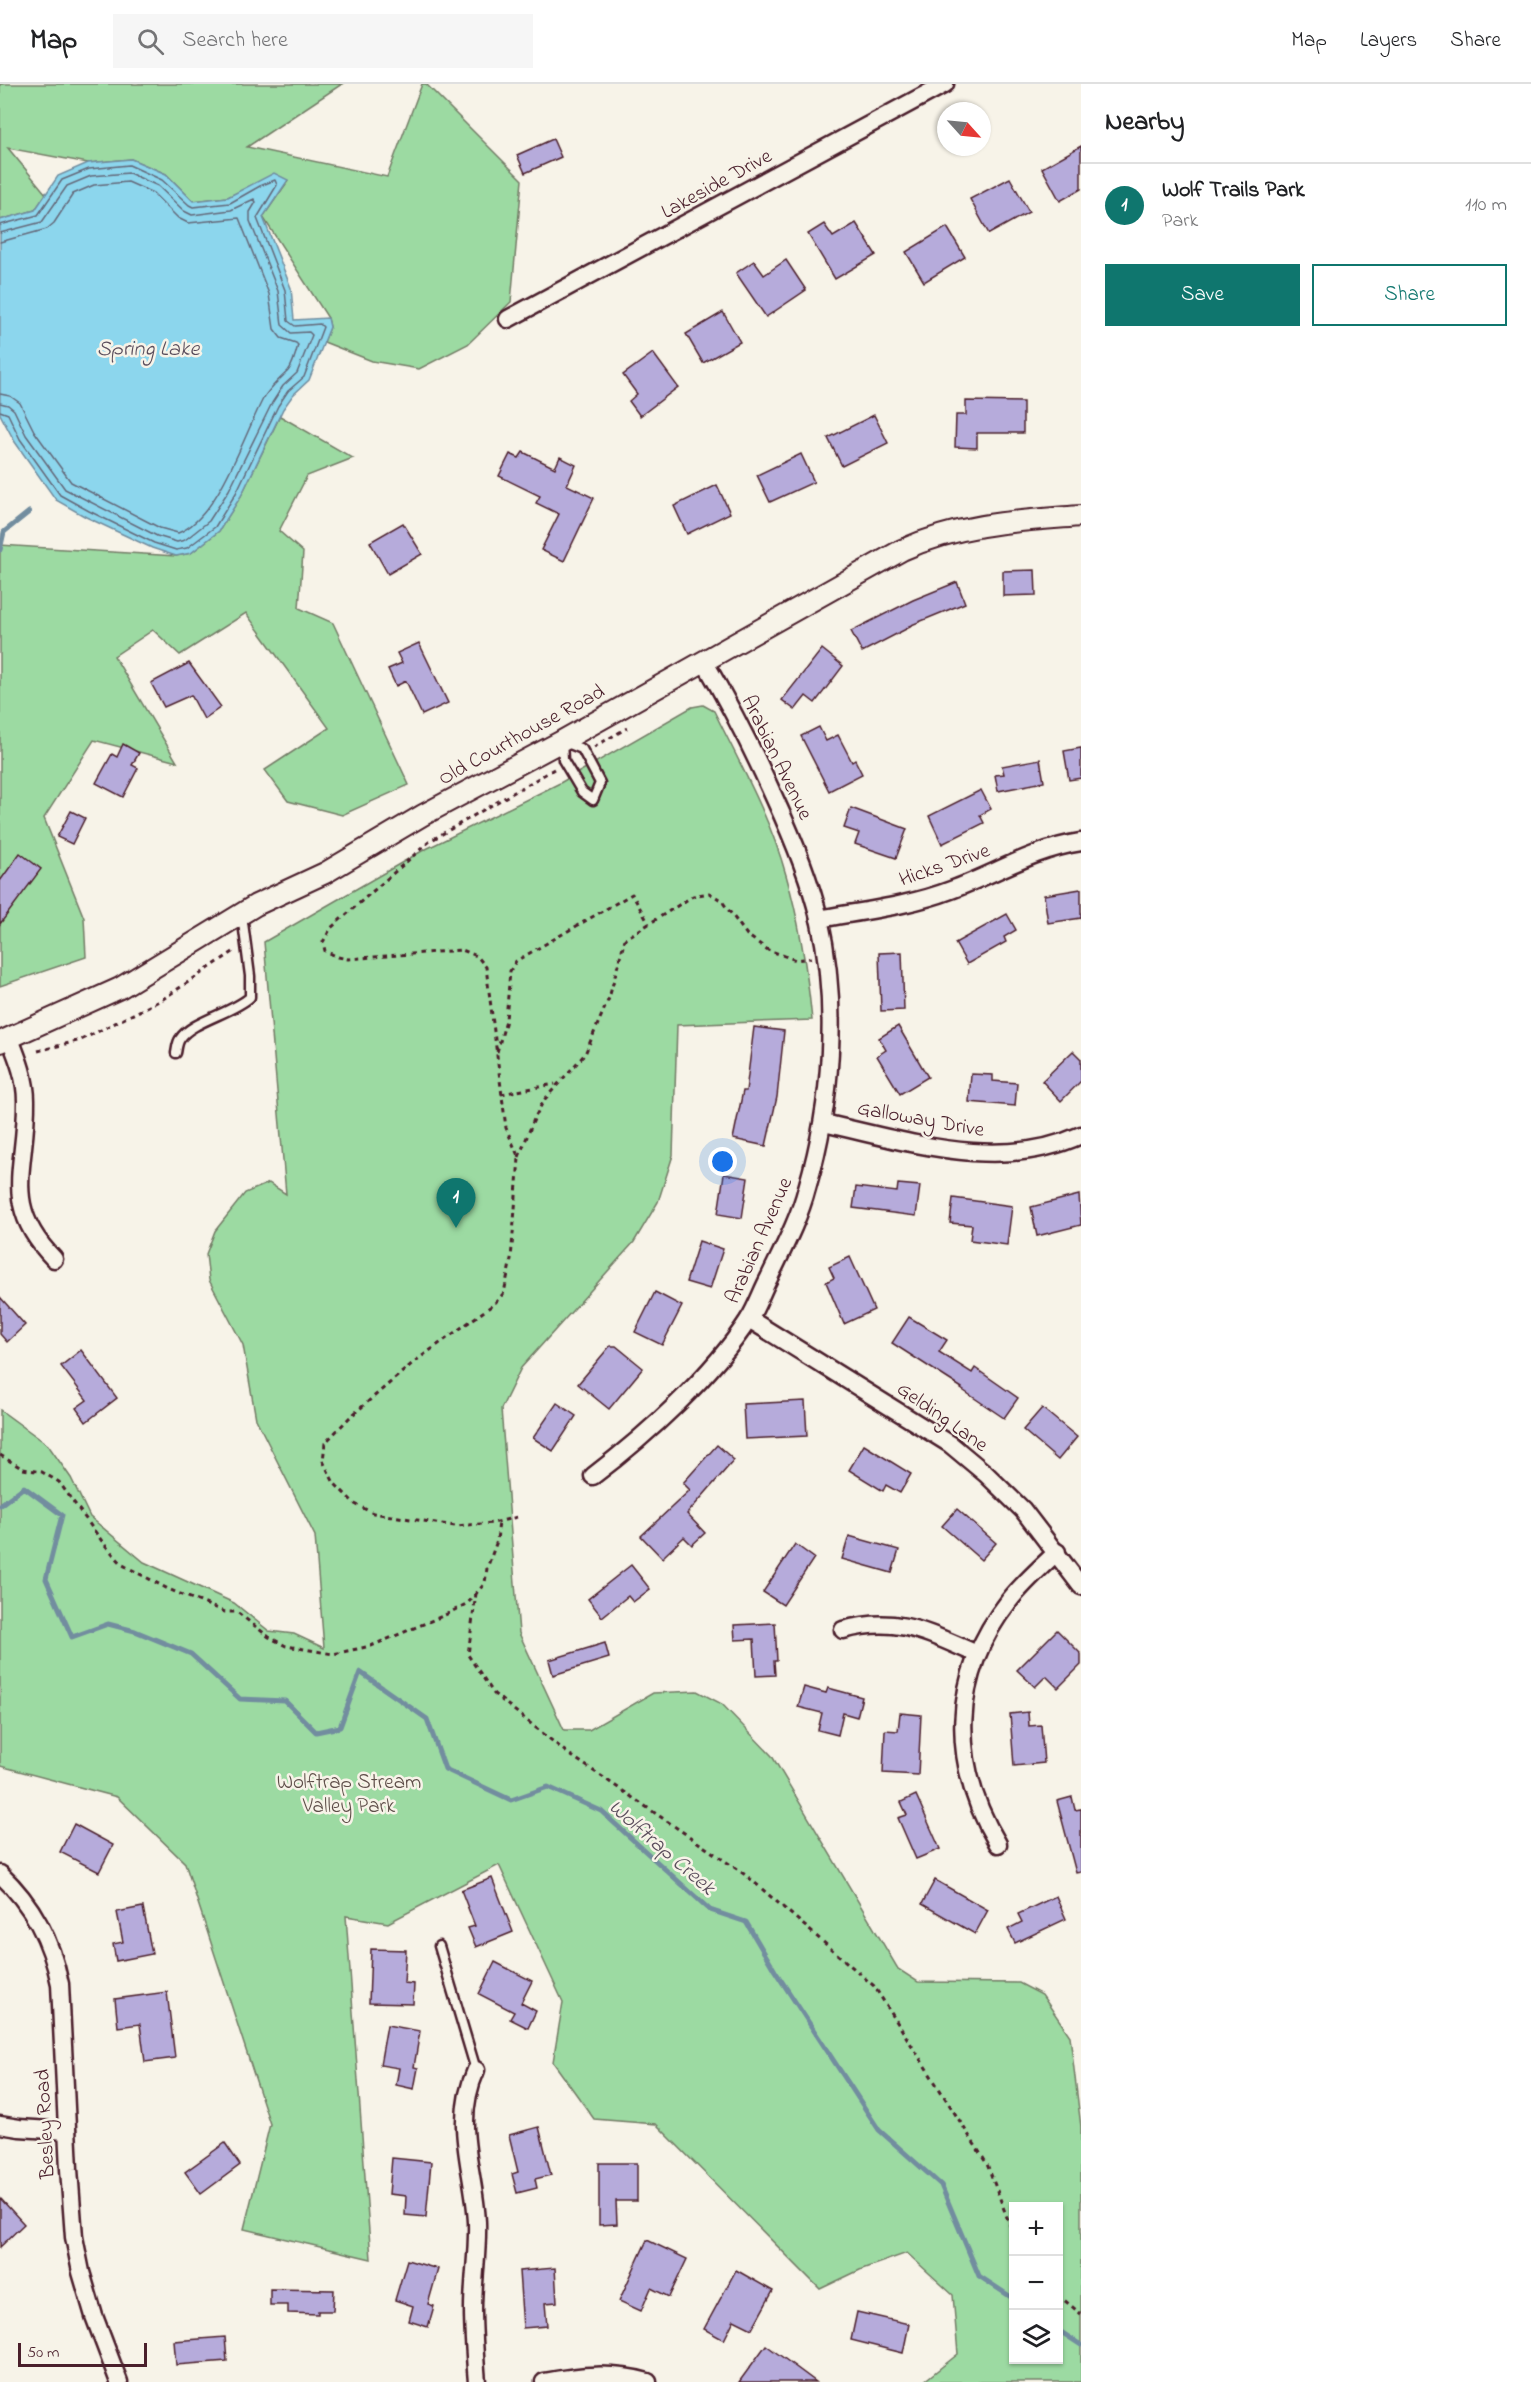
<!DOCTYPE html>
<html lang="en">
<head>
<meta charset="utf-8">
<style>
	body { margin:0; font-family:"Indie Flower",sans-serif; background:#f6f6f6; color:#202124 }
	.controls { position:absolute; right:18px; bottom:18px; display:grid; overflow:hidden; border-radius:0px; box-shadow:0 2px 4px #0004 }
	.controls button { width:54px; height:54px; display:grid; place-items:center; padding:0; border:0; border-bottom:2px solid #e0e0e0; background:#fff; color:#202124; font:30px sans-serif }
	.compass { position:absolute; left:937px; top:18px; width:54px; height:54px; border-radius:50%; background:#fff; box-shadow:0 2px 4px #0004; rotate:117deg }
	.scale { position:absolute; left:18px; bottom:15px; width:129px; box-sizing:border-box; padding-left:6px; border:3px solid #4a1f2b; border-top:0; font-size:16px; line-height:21px; white-space:nowrap; color:#4a1f2b; -webkit-text-stroke:4px #f7f3e8; paint-order:stroke }
	.you { position:absolute; left:723px; top:1078px; width:21px; height:21px; margin:-15px; border:4px solid #fff; border-radius:50%; background:#1a73e8; box-shadow:0 0 0 9px #1a73e833 }
	.badge { display:grid; place-items:center; width:39px; height:39px; border-radius:50%; background:#0f766e; color:#fff; font-size:20px; font-weight:700 }
	.pin { position:absolute; translate:-50% -50px; filter:drop-shadow(0 2px 3px #0008) }
	.pin::after { content:''; position:absolute; top:32px; width:21px; height:18px; background:inherit; clip-path:polygon(0 0,100% 0,50% 100%) }
	.list { margin:0; padding:0; list-style:none }
	h2 { display:flex; justify-content:space-between; align-items:center; height:78px; margin:0; padding:0 24px; font-size:26px }
	h2 small { font-size:20px; font-weight:400; color:#757577 }
	.list li { display:grid; grid-template-columns:39px 1fr auto; gap:18px; align-items:center; box-sizing:border-box; height:84px; padding:0 24px; border-top:2px solid #e0e0e0 }
	.list b { display:block; font-size:22px; white-space:nowrap }
	.list p { margin:0; font-size:20px; white-space:nowrap; color:#757577 }
	.list em { font-size:20px; font-style:normal; color:#757577 }
	.actions { display:flex; gap:12px; padding:18px 24px }
	.actions a { flex:1; padding:14px 0; border:2px solid #0f766e; border-radius:0px; text-align:center; font-size:21px; color:#0f766e }
	.actions .main { background:#0f766e; color:#fff }
	.icon { flex:none; width:33px; height:33px; fill:none; stroke:currentColor; stroke-width:2; stroke-linecap:round; stroke-linejoin:round }
	.map { position:relative; flex:none; width:1081px; height:2298px; overflow:hidden }
	header { display:flex; align-items:center; gap:36px; box-sizing:border-box; height:84px; padding:0 30px; background:#fff; border-bottom:2px solid #e0e0e0 }
	header strong { font-size:28px }
	nav { display:flex; gap:33px; margin-inline-start:auto; font-size:21px }
	.search { width:420px; height:54px; background:#f6f6f6; display:flex; align-items:center; gap:15px; box-sizing:border-box; padding:0 21px; border-radius:0px; color:#757577; font-size:22px }
	main { display:flex }
	aside { flex:1; background:#fff }
	.map>svg:first-child { display:block }
</style>
</head>
<body>
<header>
<strong>Map</strong>
<div class="search"><svg class="icon" aria-label="search" viewBox="0 0 24 24"><circle cx="10" cy="10" r="6"/><path d="M15 15l6 6"/></svg>Search here</div>
<nav><a>Map</a><a>Layers</a><a>Share</a></nav>
</header>
<main>
<div class="map">
<svg width="1081" height="2298" viewBox="0 0 1081 2298">
	<rect width="100%" height="100%" fill="#f7f3e8"/>
	<filter id="ink" filterUnits="userSpaceOnUse"><feTurbulence type="fractalNoise" baseFrequency=".0167" numOctaves="2"/><feDisplacementMap in="SourceGraphic" scale="12" xChannelSelector="R" yChannelSelector="G"/><feConvolveMatrix kernelMatrix="1 2 1 2 8 2 1 2 1" color-interpolation-filters="sRGB"/></filter>
	<g filter="url(#ink)">
		<g fill="#9cdaa2" stroke="#737c66" stroke-width="1.5" fill-rule="evenodd">
			<path d="M0,0H342L247,63L387,93L422,0H426L522,96L511,218L468,260L419,285L372,277L324,258L330,243L328,234L263,133L288,97L274,90L228,113L193,117L166,90L131,75L88,79L8,64L46,110L35,126L0,136Z"/>
			<path d="M280,332L353,374L307,392L279,447L303,468L299,524L333,539L409,701L342,731L288,717L265,686L329,644L246,529L180,571L153,546L114,572L177,678L94,656L44,734L84,834L86,873L0,902V461L176,472L191,469L219,447L241,412Z"/>
			<path d="M703,621L714,627C740,680 770,733 786,791C800,839 807,886 812,936L677,941L673,1071L658,1118L634,1158L521,1284L501,1325L519,1549L564,1646H589L653,1609L697,1607L722,1620L772,1672L898,1885L918,1898L1019,1899L1042,1911L1070,1952L1081,2043V2298H923L958,2270L953,2211L907,2169L862,2185L820,2205L656,2040L594,2035L553,1978L563,1918L499,1781L388,1839L346,1832L371,2175L244,2145L270,2040L185,1779L117,1713L0,1682V1326L48,1361L71,1394L90,1433L144,1478L234,1519L269,1547L294,1550L324,1564L315,1452L256,1335L243,1261L209,1196L206,1170L215,1147L245,1109L269,1099L286,1110L264,858L422,767L560,699L692,623ZM1014,2122H1058V2276H1014Z"/>
		</g>
		<path fill="#8cd6ed" stroke="#728d9f" stroke-width="1.5" d="M131,75L166,90L193,117L228,113L274,89L288,96L263,133L291,204L294,236L328,234L330,243L309,296L293,311L283,325L241,412L219,447L191,469L176,472L152,464L86,433L56,416L15,358L0,330V136L35,126L58,92L88,79Z"/>
		<g fill="none" stroke-linecap="round" stroke-linejoin="round">
			<g stroke="#646879" stroke-width="1.5">
				<path d="M0,141L38,131L62,96L89,85L129,81L162,96L189,121L193,123L230,119L260,102L275,96L277,101L257,134L285,206L288,237L295,242L320,240L323,243L304,293L288,307L278,322L236,409L215,443L187,464L176,466L154,459L89,427L60,411L20,355L8,330L0,327"/>
				<path d="M0,149L42,138L67,102L91,92L129,89L158,102L184,127L192,131L231,126L254,115L256,118L250,128V137L278,207L282,241L291,249L309,248L312,251L297,289L283,302L272,319L229,406L209,437L185,456L177,458L157,452L65,405L26,351L14,326L8,321L0,319"/>
				<path d="M0,158L47,145L54,139L73,110L94,101L128,98L153,109L178,134L188,139L239,134L269,210L274,245L281,254L296,259L298,261C296,269 293,281 288,287C279,296 270,303 263,315C244,351 218,434 178,449L160,444L71,398L34,347L20,319L10,312L0,310"/>
			</g>
			<g stroke="#728d9f" stroke-width="5">
				<path d="M0,466L4,448L29,428"/>
				<path d="M0,1421L24,1403L62,1431L46,1495L72,1553L108,1540L135,1547L191,1570L240,1615L285,1617L316,1648L340,1643L360,1588L427,1635L445,1685L511,1716L548,1703L601,1727L710,1826L746,1838L775,1887L879,2046L941,2101L979,2192L1014,2215"/>
				<path d="M1058,2246L1081,2261"/>
			</g>
		</g>
		<g fill="#b6abdb" stroke="#4a1f2b" stroke-width="1.5">
			<path d="M553,55L561,73L525,89L517,71Z"/>
			<path d="M1081,62V105L1060,117L1042,84Z"/>
			<path d="M1010,94L1029,128L989,150L970,115Z"/>
			<path d="M856,139L876,171L835,195L808,150L824,140L833,153Z"/>
			<path d="M947,143L965,173L924,198L906,168Z"/>
			<path d="M786,176L806,206L766,233L736,189L754,177L764,191Z"/>
			<path d="M723,228L740,258L703,279L686,250Z"/>
			<path d="M653,269L678,303L640,332L629,317L637,310L623,291Z"/>
			<path d="M966,317L1023,318V349H977V364L955,363L956,331H966Z"/>
			<path d="M874,331L888,359L842,382L828,354Z"/>
			<path d="M523,368L555,384L560,373L576,381L567,401L594,414L564,477L541,466L559,430L536,419L540,412L499,392L510,370L519,374Z"/>
			<path d="M801,370L814,398L770,418L757,391Z"/>
			<path d="M717,401L730,429L687,450L674,422Z"/>
			<path d="M403,439L422,470L388,490L370,458Z"/>
			<path d="M1035,486L1036,511L1003,512V487Z"/>
			<path d="M957,498L965,519L909,542L910,543L862,568L851,547L913,516Z"/>
			<path d="M419,559L448,619L422,631L406,597L396,602L388,585L402,579L397,569Z"/>
			<path d="M822,565L843,582L815,619L806,612L795,626L782,616Z"/>
			<path d="M189,579L221,623L204,635L191,611L164,623L151,599Z"/>
			<path d="M819,643L826,657L838,651L852,678L855,676L862,690L829,707L801,652Z"/>
			<path d="M123,660L139,669L132,681L138,684L123,713L96,699L112,670L117,673Z"/>
			<path d="M1081,664V694L1069,696L1064,667Z"/>
			<path d="M1040,675L1044,698L998,707L995,691L1004,690L1002,682Z"/>
			<path d="M981,706L991,725L980,731L984,739L942,760L929,732Z"/>
			<path d="M851,724L907,745L896,774L855,760L859,749L844,744Z"/>
			<path d="M71,727L85,734L72,760L57,753Z"/>
			<path d="M20,769L41,785L0,840V797Z"/>
			<path d="M1081,805V834L1048,839L1044,811Z"/>
			<path d="M1007,830L1016,846L1004,853L1006,858L967,880L955,859Z"/>
			<path d="M902,868L904,926L881,927L879,869Z"/>
			<path d="M898,942L928,993L900,1010L877,972L886,966L879,954Z"/>
			<path d="M754,943L784,947L777,1013L766,1062L733,1055L743,1007H746Z"/>
			<path d="M1073,967L1081,975V997L1061,1017L1042,997Z"/>
			<path d="M971,990L993,991V997L1017,999L1015,1022L969,1018Z"/>
			<path d="M724,1090L748,1094L742,1134L718,1130Z"/>
			<path d="M898,1100L920,1102L916,1132L853,1124L856,1103L897,1108Z"/>
			<path d="M1079,1111L1081,1141L1037,1152L1031,1123Z"/>
			<path d="M953,1114L1012,1122L1007,1161L970,1156L972,1141L950,1139Z"/>
			<path d="M699,1157L723,1165L710,1205L686,1198Z"/>
			<path d="M850,1173L874,1226L844,1240L826,1198L834,1194L829,1183Z"/>
			<path d="M655,1208L682,1222L662,1261L635,1248Z"/>
			<path d="M0,1213L25,1241L7,1258L0,1250Z"/>
			<path d="M909,1233L947,1256L939,1268L972,1289L975,1284L1018,1314L1004,1334L961,1305L962,1304L892,1259Z"/>
			<path d="M610,1262H616L643,1284L609,1325L578,1300Z"/>
			<path d="M81,1266L117,1314L86,1338L76,1324L87,1316L61,1282Z"/>
			<path d="M805,1317L807,1352L745,1355L743,1320Z"/>
			<path d="M557,1319L576,1332L553,1367L533,1354Z"/>
			<path d="M1042,1324L1077,1353L1058,1376L1023,1346Z"/>
			<path d="M717,1361L734,1376L687,1430L705,1449L692,1461L684,1453L662,1474L641,1452L690,1406L683,1399Z"/>
			<path d="M864,1361L911,1390L900,1409L886,1401L883,1407L849,1386Z"/>
			<path d="M957,1425L996,1459L981,1476L942,1442Z"/>
			<path d="M849,1452L899,1466L892,1489L842,1475Z"/>
			<path d="M795,1460L814,1474L783,1521L763,1508Z"/>
			<path d="M631,1481L650,1505L633,1518L628,1512L602,1533L588,1515Z"/>
			<path d="M775,1539L777,1577H774L775,1591L756,1592L754,1555L735,1556L734,1541Z"/>
			<path d="M1057,1546L1081,1570V1581L1058,1604L1046,1592L1035,1603L1017,1586Z"/>
			<path d="M605,1559L609,1574L553,1591L549,1576Z"/>
			<path d="M804,1603L826,1609L828,1604L862,1613L857,1633L843,1629L838,1651L818,1646L822,1629L798,1623Z"/>
			<path d="M1028,1628L1029,1642L1041,1641L1044,1679L1014,1682L1010,1630Z"/>
			<path d="M900,1629L921,1631L918,1691L883,1689L885,1646L898,1647Z"/>
			<path d="M916,1711L940,1765L916,1775L898,1734L907,1731L901,1718Z"/>
			<path d="M1072,1713L1075,1726L1081,1725V1788L1076,1789L1057,1717Z"/>
			<path d="M74,1740L113,1761L99,1788L60,1768Z"/>
			<path d="M492,1794L513,1848L476,1863L468,1844L475,1842L461,1806Z"/>
			<path d="M935,1796L988,1826L975,1850L922,1820Z"/>
			<path d="M1056,1812L1066,1835L1015,1859L1008,1845L1022,1838L1018,1830Z"/>
			<path d="M143,1823L152,1870L116,1877L113,1860L123,1858L117,1828Z"/>
			<path d="M371,1865L406,1866L404,1899L414,1900L413,1920L369,1919Z"/>
			<path d="M495,1878L532,1897L521,1919L536,1927L528,1944L510,1935L514,1928L479,1910Z"/>
			<path d="M167,1908L175,1974L145,1978L140,1940L118,1943L115,1915Z"/>
			<path d="M387,1941L420,1947L414,1983L418,1984L414,2005L396,2001L399,1984L380,1981Z"/>
			<path d="M539,2043L551,2091L535,2095L537,2104L517,2109L512,2090L518,2088L509,2051Z"/>
			<path d="M225,2059L240,2081L201,2110L185,2088Z"/>
			<path d="M392,2074L431,2078L426,2133L405,2131L406,2112L389,2110Z"/>
			<path d="M599,2079H637V2117H616L617,2140L599,2141Z"/>
			<path d="M0,2114L24,2140L0,2163Z"/>
			<path d="M647,2156L687,2175L669,2213L651,2204L641,2227L619,2217Z"/>
			<path d="M407,2176L438,2185L428,2220L434,2222L428,2243L409,2237L413,2222L395,2216Z"/>
			<path d="M555,2184L557,2218L545,2219L547,2242L523,2244L519,2187Z"/>
			<path d="M736,2186L773,2207L752,2245L734,2236L724,2256L704,2245Z"/>
			<path d="M270,2205L334,2206L333,2227H318V2230L288,2229V2221H270Z"/>
			<path d="M857,2228L909,2240L903,2269L851,2256Z"/>
			<path d="M225,2253L227,2277L176,2281L174,2257Z"/>
			<path d="M766,2261L816,2298H739Z"/>
		</g>
		<g fill="none" stroke-linecap="round" stroke-linejoin="round">
			<defs>
				<g id="service">
					<path d="M562,657L582,665L600,699L593,716L582,708L563,676Z"/>
					<path d="M176,969C177,965 177,959 180,955C190,938 233,929 250,913V892L242,831"/>
					<path d="M439,1862L476,1986"/>
				</g>
				<g id="minor">
					<path d="M508,235L945,0"/>
					<path d="M819,835C863,827 909,822 951,806C995,790 1034,765 1081,758"/>
					<path d="M10,955C18,975 26,995 26,1017C27,1084 0,1120 54,1175"/>
					<path d="M823,1039C907,1057 998,1089 1081,1051"/>
					<path d="M749,1235L950,1360L986,1390L1023,1426L1081,1502"/>
					<path d="M593,1392C647,1351 712,1292 749,1235C757,1222 762,1207 769,1194C783,1165 799,1135 807,1104C832,1019 839,921 819,834C809,792 792,752 774,713C753,666 730,621 704,577"/>
					<path d="M843,1546C899,1531 927,1549 977,1570"/>
					<path d="M998,1760C950,1680 950,1592 1009,1517C1023,1499 1040,1484 1057,1468"/>
					<path d="M0,1790C33,1821 51,1856 60,1900L69,2085L74,2153L81,2188L94,2232L119,2298"/>
					<path d="M476,1986C452,2040 474,2083 477,2138C478,2167 473,2196 473,2225C473,2249 475,2274 477,2298"/>
					<path d="M0,2041L19,2044L67,2047"/>
					<path d="M544,2298C580,2291 612,2288 648,2298"/>
				</g>
				<path id="tertiary" d="M0,958L120,904L256,821L325,789L423,731L562,657L902,466C961,439 1018,437 1081,432"/>
			</defs>
			<use href="#service" stroke="#4a1f2b" stroke-width="13"/>
			<use href="#minor" stroke="#4a1f2b" stroke-width="21"/>
			<use href="#tertiary" stroke="#4a1f2b" stroke-width="24"/>
			<g stroke="#4a1f2b" stroke-width="3" stroke-dasharray="4.5 4.5" stroke-linecap="butt">
				<path d="M594,663L627,644"/>
				<path d="M38,967L81,956L163,915L236,866"/>
				<path d="M497,968L506,936L510,887L516,877L632,810L649,840"/>
				<path d="M501,1010L555,1000"/>
				<path d="M519,1073L534,1035L544,1016L585,970L609,914L625,855L693,812L709,809L721,816L747,851L768,866L796,876L811,874"/>
				<path d="M0,1371L23,1385L42,1388L59,1398L104,1460L123,1481L168,1505L225,1528H237L269,1553L286,1562L333,1570L371,1562L447,1530L468,1519L485,1499L487,1484L497,1457L499,1437"/>
				<path d="M517,1433L493,1439L455,1442L373,1429L355,1420L334,1399L323,1377L325,1359L349,1334L414,1278L494,1220L504,1209L511,1175L519,1074L506,1044L486,883L477,872L462,866L348,875L338,873L325,867L323,858L331,844L430,757L554,685"/>
				<path d="M476,1509L468,1571L494,1610L566,1668L747,1792L874,1902L987,2080L1014,2152"/>
				<path d="M1058,2211L1081,2230"/>
			</g>
			<use href="#service" stroke="#f7f3e8" stroke-width="8"/>
			<use href="#minor" stroke="#f7f3e8" stroke-width="16"/>
			<use href="#tertiary" stroke="#f7f3e8" stroke-width="20"/>
		</g>
	</g>
	<g text-anchor="middle" stroke-width="5" stroke-linejoin="round" paint-order="stroke">
		<g font-size="21" fill="#4a1f2b" stroke="#f7f3e8">
			<text transform="translate(716 99) rotate(-29)" y="7">Lakeside Drive</text>
			<text transform="translate(521 650) rotate(-29)" y="7">Old Courthouse Road</text>
			<text transform="translate(778 673) rotate(64)" y="7">Arabian Avenue</text>
			<text transform="translate(944 780) rotate(-19)" y="7">Hicks Drive</text>
			<text transform="translate(921 1034) rotate(10)" y="7">Galloway Drive</text>
			<text transform="translate(758 1156) rotate(-66)" y="7">Arabian Avenue</text>
			<text transform="translate(943 1332) rotate(35)" y="7">Gelding Lane</text>
			<text transform="translate(44 2040) rotate(-93)" y="7">Besley Road</text>
		</g>
		<g font-size="21" fill="#5e4e49" stroke="#f7f3e8">
			<text x="349" y="1704">Wolftrap Stream<tspan x="349" dy="24">Valley Park</tspan></text>
		</g>
		<g font-size="22" font-style="italic" fill="#5a4d5c" stroke="#f7f3e8">
			<text x="148" y="271">Spring Lake</text>
			<text transform="translate(663 1762) rotate(41)" y="8">Wolftrap Creek</text>
		</g>
	</g>
</svg>
<div class="controls">
<button>+</button>
<button>−</button>
<button><svg class="icon" aria-label="layers" viewBox="0 0 24 24"><path d="M12 4l9 5-9 5-9-5zM3 14l9 5 9-5"/></svg></button>
</div>
<svg class="compass" viewBox="-18 -18 36 36"><path d="M0-13l5 13h-10z" fill="#e53935"/><path d="M0 13l5-13h-10z" fill="#757577"/></svg>
<div class="scale">50 m</div>
<div class="you"></div>
<div class="pin badge" style="left:456px;top:1144px">1</div>
</div>
<aside>
<h2>Nearby<small></small></h2>
<ul class="list">
<li><span class="badge">1</span><div><b>Wolf Trails Park</b><p>Park</p></div><em>110 m</em></li>
</ul>
<div class="actions"><a class="main">Save</a><a>Share</a></div>
</aside>
</main>
</body>
</html>
